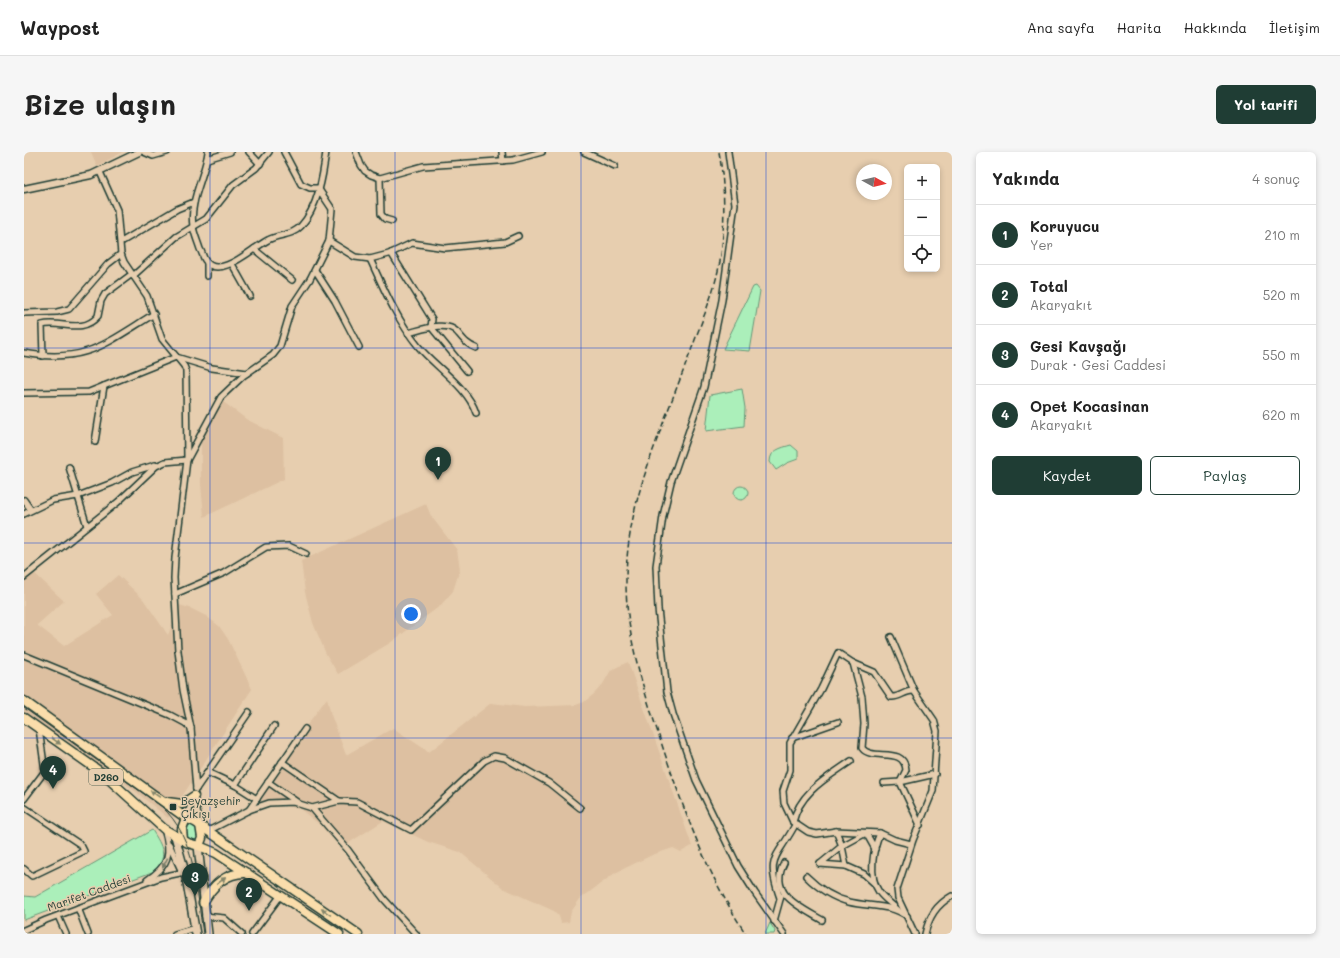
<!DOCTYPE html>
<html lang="tr">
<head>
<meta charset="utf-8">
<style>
	body { margin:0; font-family:Mali,sans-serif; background:#f6f6f6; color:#222 }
	.controls { position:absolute; right:12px; top:12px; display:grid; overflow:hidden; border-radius:6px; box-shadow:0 2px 6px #0003 }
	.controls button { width:36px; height:36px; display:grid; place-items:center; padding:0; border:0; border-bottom:1px solid #e0e0e0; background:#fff; color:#222; font:20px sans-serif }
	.compass { position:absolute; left:832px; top:12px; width:36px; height:36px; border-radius:50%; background:#fff; box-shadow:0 2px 6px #0003; rotate:98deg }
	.you { position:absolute; left:387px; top:462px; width:14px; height:14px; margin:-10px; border:3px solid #fff; border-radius:50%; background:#1a73e8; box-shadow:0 0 0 6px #1a73e833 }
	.badge { display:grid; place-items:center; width:26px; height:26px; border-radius:50%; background:#1f3d34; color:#fff; font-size:13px; font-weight:700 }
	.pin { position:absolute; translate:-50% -33px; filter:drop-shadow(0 1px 2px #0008) }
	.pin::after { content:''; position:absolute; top:21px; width:14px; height:12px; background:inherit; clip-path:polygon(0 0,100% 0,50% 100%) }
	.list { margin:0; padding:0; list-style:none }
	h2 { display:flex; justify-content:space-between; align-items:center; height:52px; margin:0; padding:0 16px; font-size:17px }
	h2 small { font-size:13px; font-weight:400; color:#767676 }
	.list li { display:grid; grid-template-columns:26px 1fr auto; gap:12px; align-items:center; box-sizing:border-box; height:60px; padding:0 16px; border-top:1px solid #e0e0e0 }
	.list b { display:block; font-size:15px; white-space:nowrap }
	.list p { margin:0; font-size:13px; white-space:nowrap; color:#767676 }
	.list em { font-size:13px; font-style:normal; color:#767676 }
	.actions { display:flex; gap:8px; padding:12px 16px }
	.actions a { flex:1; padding:9px 0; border:1px solid #1f3d34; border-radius:6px; text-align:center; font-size:14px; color:#1f3d34 }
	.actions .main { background:#1f3d34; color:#fff }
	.icon { flex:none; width:22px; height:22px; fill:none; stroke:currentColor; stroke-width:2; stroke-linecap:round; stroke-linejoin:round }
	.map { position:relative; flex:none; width:928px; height:782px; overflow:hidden; border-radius:6px }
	header { display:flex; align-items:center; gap:24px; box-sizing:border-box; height:56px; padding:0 20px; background:#fff; border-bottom:1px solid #e0e0e0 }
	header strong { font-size:19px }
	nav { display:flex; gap:22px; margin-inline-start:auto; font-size:14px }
	.intro { display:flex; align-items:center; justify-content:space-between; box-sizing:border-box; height:96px; padding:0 24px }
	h1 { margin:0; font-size:28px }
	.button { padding:10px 18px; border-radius:6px; background:#1f3d34; color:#fff; font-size:14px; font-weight:700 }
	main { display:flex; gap:24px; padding:0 24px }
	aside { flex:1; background:#fff; border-radius:6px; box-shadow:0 2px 6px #0003 }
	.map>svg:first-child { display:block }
</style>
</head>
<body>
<header>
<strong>Waypost</strong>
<nav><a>Ana sayfa</a><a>Harita</a><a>Hakkında</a><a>İletişim</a></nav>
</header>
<div class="intro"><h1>Bize ulaşın</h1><a class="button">Yol tarifi</a></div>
<main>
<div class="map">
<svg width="928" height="782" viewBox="0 0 928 782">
	<rect width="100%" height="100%" fill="#e7ceaf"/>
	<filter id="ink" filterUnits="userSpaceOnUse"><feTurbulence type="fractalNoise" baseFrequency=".025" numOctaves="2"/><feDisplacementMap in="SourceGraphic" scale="8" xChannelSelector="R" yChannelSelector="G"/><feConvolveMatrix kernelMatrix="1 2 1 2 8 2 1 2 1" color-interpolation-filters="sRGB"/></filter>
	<g filter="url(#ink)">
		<g fill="#ddc0a1">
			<path d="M67,0H99L73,14Z"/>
			<path d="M194,246L222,267L259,286L260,327L180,365L177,332V285L184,263Z"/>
			<path d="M402,352L407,364L433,398L436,417L429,439L416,454L366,491L314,522L302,502L289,471L281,440L277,409Z"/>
			<path d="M7,418L40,449L13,473L40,494L89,463L72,442L94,423L119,447L144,483L155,453L166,456L182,464L195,474L204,487L228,537L144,666L111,639L0,560V423Z"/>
			<path d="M604,510L668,694L657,700L649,696L628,703L591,721L556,747L547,760L545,770L537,771L535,764L530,759L479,736L436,700L404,690L359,669L317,696L296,673L276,657L257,653L227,658L223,654L303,546L307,563L322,603L369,576L405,600L467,551L501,555L552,553L560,550L570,542L579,532L587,518Z"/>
		</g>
		<g fill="#abefba" stroke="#659677">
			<path d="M732,134L736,139L726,199L699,197L729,135Z"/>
			<path d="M718,237L721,256L720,274L682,279L686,243Z"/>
			<path d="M767,293L774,299V307L763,311L752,318L746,310C746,298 757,296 767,293Z"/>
			<circle cx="717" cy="341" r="7"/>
			<path d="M164,670L174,678V690L161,688V675Z"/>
			<path d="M128,678C138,694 146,706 128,720L0,768V744L11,745Z"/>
			<path d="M746,771L751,779L750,782H741Z"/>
		</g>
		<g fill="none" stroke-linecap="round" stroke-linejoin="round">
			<defs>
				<g id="minor">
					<path d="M120,0L129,4L143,0"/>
					<path d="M184,0C181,24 165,49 169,74C170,82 174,90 176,97C178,100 179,105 181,108C194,130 231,94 244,88C255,82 268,84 277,74C294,55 299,24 302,0"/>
					<path d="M225,0L236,12"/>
					<path d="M332,0L337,13L341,19L347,23L356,26L399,14L489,8L518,0"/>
					<path d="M478,0L479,9"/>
					<path d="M560,0L591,14"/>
					<path d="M704,0L711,52L698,148L680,235L647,330L639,364L632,414L634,457L643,540L649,562L672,628L714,714L731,741L760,782"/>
					<path d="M183,7L206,0"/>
					<path d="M76,20L93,58L97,102L100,110L123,144L138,187L160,214L162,219L163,308L151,406L150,426L154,499L159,538L167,576L172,637"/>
					<path d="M356,26L357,62L361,67L368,69"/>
					<path d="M305,89L331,105L346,107L365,102L388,91L421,96L481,90L494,84"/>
					<path d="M97,90L153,57L170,50"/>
					<path d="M230,97L268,128"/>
					<path d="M367,101L408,167L407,175L443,219"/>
					<path d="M346,107C360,137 373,168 394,194C411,215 444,235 452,261"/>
					<path d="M208,112L226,144"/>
					<path d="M291,118L311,149L335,195"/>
					<path d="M109,124L152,85L182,67L209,33L232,16L245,0"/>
					<path d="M183,124V111"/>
					<path d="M0,161L33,160L45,157L84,112L97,102"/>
					<path d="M384,181C397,178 422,168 433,180C439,187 443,193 452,196"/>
					<path d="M0,201C61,212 81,192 130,162"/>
					<path d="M19,204L18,173C37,168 58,183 74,164L77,149L81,142L108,122"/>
					<path d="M0,241L65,240L152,205L188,216L223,221"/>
					<path d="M71,290L80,234"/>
					<path d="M45,315L63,374"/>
					<path d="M0,348L7,358"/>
					<path d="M0,362L29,348L54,344L88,331L108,320L131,313"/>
					<path d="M0,425L94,350L132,314L141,310L163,308L197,245L219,224L249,203L256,194L268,154L286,127L305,89L308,57L294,36H286L277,32L260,0"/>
					<path d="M151,442L200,421L242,395L265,394L282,402"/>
					<path d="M867,485L890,539L910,568L913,579L909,639L889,688L873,737L874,746L891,782"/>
					<path d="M0,503L146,563L161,571L167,576"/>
					<path d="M829,511L838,545L840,572L838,596C848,610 880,593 882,618L876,630"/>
					<path d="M768,586L814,570"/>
					<path d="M258,610L315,649"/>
					<path d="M183,620L211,633"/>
					<path d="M244,630L273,650"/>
					<path d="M876,630L896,673"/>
					<path d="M860,631L876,630L911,622"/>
					<path d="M172,637L225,560"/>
					<path d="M170,644L176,673"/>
					<path d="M0,647L21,619L15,577"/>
					<path d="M233,647L211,633L250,574"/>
					<path d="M0,655L57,693L60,699L8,724L0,717"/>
					<path d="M288,656L315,649L333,650L387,678L460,609L470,604L481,606L525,631L556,656"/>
					<path d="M225,658L281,577"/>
					<path d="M162,666L170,645"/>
					<path d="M769,670C776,640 803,626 827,609"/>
					<path d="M184,679L225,658L245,651L269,650L288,656L324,698L360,747L392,782"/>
					<path d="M812,679L818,694L822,714L840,722L851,732"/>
					<path d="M856,681C849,697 844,724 855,740C860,747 868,752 874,758"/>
					<path d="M145,692L158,720"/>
					<path d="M887,692L871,688L856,681L812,679L793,682L784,680L769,670L760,651L759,639L766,618V591L797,537L814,501L829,511L850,520L867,545C876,546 881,538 890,539"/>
					<path d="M760,711C744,742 776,755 798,768"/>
					<path d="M796,712L818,694L842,681L851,697"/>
					<path d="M796,712L822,714"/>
					<path d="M782,724C794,736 809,746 825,750C845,755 866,752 883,764"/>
					<path d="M123,728C145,714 148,702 140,677"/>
					<path d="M756,746C741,704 753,707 771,673"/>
					<path d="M54,756L64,782"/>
					<path d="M34,764L42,782"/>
					<path d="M181,764L200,766L218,782"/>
					<path d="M750,769L757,744"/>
					<path d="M0,778L22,768L137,725L161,720"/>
					<path d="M151,782L171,776"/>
					<path d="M228,782L257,743"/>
					<path d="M901,782C905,765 912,753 928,744"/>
				</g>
				<path id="tertiary" d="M0,37L67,23L115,0"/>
				<g id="secondary">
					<path d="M151,684L161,720L172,782"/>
					<path d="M174,694L184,782"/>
				</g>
				<g id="trunk">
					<path d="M0,549L162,666L171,670L334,782"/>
					<path d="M0,566L78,621L140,677L164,691L175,694L192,701L315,782"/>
					<path d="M143,650L158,652L170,644"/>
					<path d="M159,688L158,677L162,666"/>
					<path d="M175,694L178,686L176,673"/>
					<path d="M179,751C188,734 202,720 223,721"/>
				</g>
			</defs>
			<use href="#minor" stroke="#1f3d34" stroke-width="8"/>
			<use href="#tertiary" stroke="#1f3d34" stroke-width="9"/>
			<use href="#secondary" stroke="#1f3d34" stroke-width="10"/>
			<use href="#trunk" stroke="#1f3d34" stroke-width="11"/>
			<use href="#minor" stroke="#e7ceaf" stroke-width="5"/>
			<use href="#tertiary" stroke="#e7ceaf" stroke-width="6"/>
			<use href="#secondary" stroke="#e7ceaf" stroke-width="7"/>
			<use href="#trunk" stroke="#faddab" stroke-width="8"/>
			<path stroke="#1f3d34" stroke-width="1" d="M0,556L137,654C173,686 172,738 179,782"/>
			<path stroke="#1f3d34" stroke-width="1.5" stroke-dasharray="6 3" stroke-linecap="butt" d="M695,0C701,34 701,69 697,103C693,131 682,159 672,185C655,232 635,278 620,325C609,359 602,394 602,430C602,485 620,539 637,590C660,659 682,721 722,782"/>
		</g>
		<defs><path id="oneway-solid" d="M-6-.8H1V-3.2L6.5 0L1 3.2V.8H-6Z"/></defs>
		<g fill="#82856a">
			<use href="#oneway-solid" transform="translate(32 589) rotate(35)"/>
			<use href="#oneway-solid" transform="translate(131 642) rotate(-145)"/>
			<use href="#oneway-solid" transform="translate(197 729) rotate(-38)"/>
			<use href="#oneway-solid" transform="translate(302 760) rotate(-145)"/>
		</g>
		<use fill="#797e6b" href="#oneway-solid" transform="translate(141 711) rotate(116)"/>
	</g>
	<path fill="none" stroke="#1d4ed8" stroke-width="1" stroke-opacity="0.55" d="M186,0V782M371,0V782M557,0V782M742,0V782M0,196H928M0,391H928M0,586H928"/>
	<rect fill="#1f3d34" stroke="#e7ceaf" stroke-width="1.5" x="145" y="651" width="8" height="8" rx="2"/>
	<g text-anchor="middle" stroke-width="3" stroke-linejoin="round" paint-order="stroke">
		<rect fill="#e7ceaf" stroke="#5b6859" stroke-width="1" x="65" y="617" width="34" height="16" rx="3"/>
		<g font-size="10" font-weight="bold" fill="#1f3d34">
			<text x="82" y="629">D260</text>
		</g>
		<g font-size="11" fill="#1f3d34" stroke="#e7ceaf" text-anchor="start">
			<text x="157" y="653">Beyazşehir<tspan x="157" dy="13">Çıkışı</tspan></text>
		</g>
		<g font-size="11" fill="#1f3d34" stroke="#e7ceaf">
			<text transform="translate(65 741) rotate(-20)" y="4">Marifet Caddesi</text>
		</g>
	</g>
</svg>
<div class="controls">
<button>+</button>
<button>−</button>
<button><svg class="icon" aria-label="locate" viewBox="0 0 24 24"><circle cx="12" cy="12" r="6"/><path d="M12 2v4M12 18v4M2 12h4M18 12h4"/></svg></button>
</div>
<svg class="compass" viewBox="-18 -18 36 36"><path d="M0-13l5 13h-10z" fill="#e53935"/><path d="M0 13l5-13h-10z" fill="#767676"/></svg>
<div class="you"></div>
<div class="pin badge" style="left:414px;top:328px">1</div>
<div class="pin badge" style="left:225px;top:759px">2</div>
<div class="pin badge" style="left:171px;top:744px">3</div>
<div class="pin badge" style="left:29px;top:637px">4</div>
</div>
<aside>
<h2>Yakında<small>4 sonuç</small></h2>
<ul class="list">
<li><span class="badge">1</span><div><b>Koruyucu</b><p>Yer</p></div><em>210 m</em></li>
<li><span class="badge">2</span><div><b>Total</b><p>Akaryakıt</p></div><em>520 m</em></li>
<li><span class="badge">3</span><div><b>Gesi Kavşağı</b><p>Durak · Gesi Caddesi</p></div><em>550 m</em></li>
<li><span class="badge">4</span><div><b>Opet Kocasinan</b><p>Akaryakıt</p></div><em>620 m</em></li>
</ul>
<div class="actions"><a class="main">Kaydet</a><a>Paylaş</a></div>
</aside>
</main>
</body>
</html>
